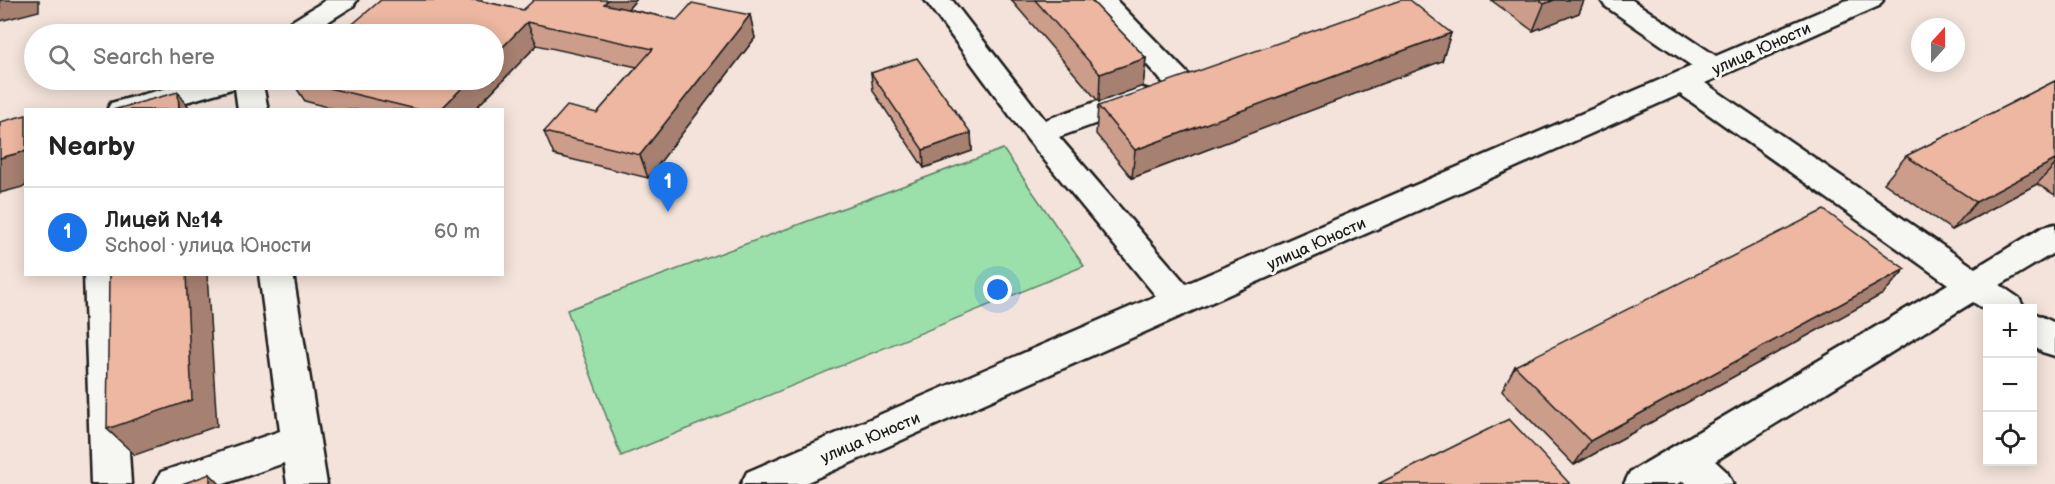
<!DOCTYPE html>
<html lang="en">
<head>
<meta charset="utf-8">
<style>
	body { margin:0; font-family:"Balsamiq Sans",sans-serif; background:#f6f6f6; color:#222 }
	.controls { position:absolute; right:18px; bottom:18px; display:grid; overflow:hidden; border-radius:0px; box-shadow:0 3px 15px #0003 }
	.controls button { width:54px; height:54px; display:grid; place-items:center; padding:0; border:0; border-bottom:2px solid #e0e0e0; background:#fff; color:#222; font:30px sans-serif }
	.compass { position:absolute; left:1911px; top:18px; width:54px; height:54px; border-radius:50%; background:#fff; box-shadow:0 3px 15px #0003; rotate:21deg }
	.you { position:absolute; left:998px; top:290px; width:21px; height:21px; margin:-15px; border:4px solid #fff; border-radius:50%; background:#1a73e8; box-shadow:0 0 0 9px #1a73e833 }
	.badge { display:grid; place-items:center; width:39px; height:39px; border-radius:50%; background:#1a73e8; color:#fff; font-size:20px; font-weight:700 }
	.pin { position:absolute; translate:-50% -50px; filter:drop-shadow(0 2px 3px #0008) }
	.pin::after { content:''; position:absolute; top:32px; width:21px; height:18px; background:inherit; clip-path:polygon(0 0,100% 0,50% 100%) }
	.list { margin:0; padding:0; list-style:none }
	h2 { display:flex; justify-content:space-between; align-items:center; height:78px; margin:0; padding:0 24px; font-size:26px }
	h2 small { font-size:20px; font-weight:400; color:#767676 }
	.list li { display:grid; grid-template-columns:39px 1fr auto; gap:18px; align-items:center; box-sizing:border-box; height:90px; padding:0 24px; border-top:2px solid #e0e0e0 }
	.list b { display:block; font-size:22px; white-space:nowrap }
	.list p { margin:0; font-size:20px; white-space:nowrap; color:#767676 }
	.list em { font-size:20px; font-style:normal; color:#767676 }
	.icon { flex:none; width:33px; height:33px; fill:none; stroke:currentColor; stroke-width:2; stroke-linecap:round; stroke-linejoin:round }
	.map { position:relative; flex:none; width:2055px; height:484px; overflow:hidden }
	.search { position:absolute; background:#fff; box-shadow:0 3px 15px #0003; left:24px; top:24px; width:480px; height:66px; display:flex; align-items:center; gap:15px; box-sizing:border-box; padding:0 21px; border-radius:33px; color:#767676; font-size:22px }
	.panel { position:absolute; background:#fff; box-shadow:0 3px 15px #0003; left:24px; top:108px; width:480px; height:168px; border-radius:0px }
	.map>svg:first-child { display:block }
</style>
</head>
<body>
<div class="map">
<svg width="2055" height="484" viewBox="0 0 2055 484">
	<rect width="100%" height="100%" fill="#f3e3da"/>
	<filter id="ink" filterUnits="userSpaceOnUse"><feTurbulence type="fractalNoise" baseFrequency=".0167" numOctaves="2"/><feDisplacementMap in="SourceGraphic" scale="12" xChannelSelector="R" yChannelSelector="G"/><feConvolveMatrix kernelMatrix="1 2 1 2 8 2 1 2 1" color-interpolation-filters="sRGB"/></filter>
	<g filter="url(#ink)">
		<path fill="#9bdfab" stroke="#5c7e64" stroke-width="1.5" d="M1003,149L1084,266L621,456L567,310Z"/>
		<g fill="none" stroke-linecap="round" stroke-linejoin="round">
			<defs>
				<g id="minor">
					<path d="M326,0H357L353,6L309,34H278L281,28Z"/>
					<path d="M925,0H952L1045,120L1129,90L1139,87L1149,90L1154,97L1149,104L1059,137L1186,284L1692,66L1605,6L1601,0H1632L1716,56L1847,0H1883L1879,6L1705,83L1975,268L2043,227L2055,224V252L2000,285L2019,298L2024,308H1988V312L1973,302L1715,461L1727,472L1733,484H1686L1683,481L1678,484H1624L1630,472L1948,284L1680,94L803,484H741L747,472L1156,296L1028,140Z"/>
					<path d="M1088,0H1116L1190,76L1194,83L1190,90L1180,92L1170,90Z"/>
					<path d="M197,80H262L268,110H238L235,88L158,110H107L111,103Z"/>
					<path d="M84,274H118L131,484H91Z"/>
					<path d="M259,274H293L327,484H287L284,463L224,484H155L161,472L280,431Z"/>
					<path d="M2032,312L2055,323V356L2042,352L2032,345Z"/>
				</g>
			</defs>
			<use href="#minor" stroke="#1c1c1c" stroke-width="5"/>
			<use href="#minor" fill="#f6f6f2" fill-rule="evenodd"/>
		</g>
		<g fill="#cc9d8a" stroke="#1c1c1c" stroke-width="1.5">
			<path d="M636,0L628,9L677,20L750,15L755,38L648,178L554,155L544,132L597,113L637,67L537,45L474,110H338L305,101L291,80H494L481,1L523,10Z"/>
			<path d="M1011,0H1091L1146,58L1143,86L1099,102Z"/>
			<path d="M1491,0H1584L1579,13L1533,31Z"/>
			<path d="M1451,33L1442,61L1132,178L1096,134L1098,106Z"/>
			<path d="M871,73L971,133L972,151L924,168L873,91Z"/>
			<path d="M2055,81V195L2037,184L1952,230L1884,183L1906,156Z"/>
			<path d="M1905,269L1883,294L1574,465L1502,391L1515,366Z"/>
		</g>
		<g fill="#a68071" stroke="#1c1c1c" stroke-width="1.5">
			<path d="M0,0H39V11L0,21Z"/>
			<path d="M608,0H636L611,27L604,4Z"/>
			<path d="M1554,0H1584L1579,13L1533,31L1544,4Z"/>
			<path d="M750,15L755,38L648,178L640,155Z"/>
			<path d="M527,22L537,45L474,110H440L470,80H494V56Z"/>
			<path d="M1451,33L1442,61L1132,178L1135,150Z"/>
			<path d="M1146,58L1143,86L1099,102L1100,74Z"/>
			<path d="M178,92L191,110H179Z"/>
			<path d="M971,133L972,151L924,168L923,150Z"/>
			<path d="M26,151V186L0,193V158Z"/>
			<path d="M2055,160V165L2037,184L1952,230L1976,202Z"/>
			<path d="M1905,269L1883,294L1574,465L1590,441Z"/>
			<path d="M186,274H207L217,426L135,455L107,429Z"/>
			<path d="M210,474L220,484H210Z"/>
		</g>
		<g fill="#edb7a1" stroke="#1c1c1c" stroke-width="1.5">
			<path d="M381,0H476L523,10L534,0H608L604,4L677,20L692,3L750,15L640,155L544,132L567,106L597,113L653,49L527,22L494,56V34H341Z"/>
			<path d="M1035,0H1091L1146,58L1100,74Z"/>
			<path d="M1401,0H1410L1451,33L1135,150L1098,106Z"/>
			<path d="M1539,0H1554L1544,4Z"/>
			<path d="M917,58L971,133L923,150L871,73Z"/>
			<path d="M296,80H470L440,110H420Z"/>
			<path d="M2055,81V160L1976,202L1906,156Z"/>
			<path d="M178,92L179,110H113Z"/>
			<path d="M26,115V151L0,158V122Z"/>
			<path d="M1824,210L1905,269L1590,441L1515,366Z"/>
			<path d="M109,274H186L192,400L107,429Z"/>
			<path d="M1509,419L1570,484H1378Z"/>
			<path d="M210,474V484H182Z"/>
		</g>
	</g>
	<g text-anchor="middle" stroke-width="6" stroke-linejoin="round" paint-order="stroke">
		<g font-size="16" fill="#1c1c1c" stroke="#f6f6f2">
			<text transform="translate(1761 48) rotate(-24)" y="6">улица Юности</text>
			<text transform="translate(1316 243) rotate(-24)" y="6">улица Юности</text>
			<text transform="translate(870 437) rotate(-23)" y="6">улица Юности</text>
		</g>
	</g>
</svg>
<div class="controls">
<button>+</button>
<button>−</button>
<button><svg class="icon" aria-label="locate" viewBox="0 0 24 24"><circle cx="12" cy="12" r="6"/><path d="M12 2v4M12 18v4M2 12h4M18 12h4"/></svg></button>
</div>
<svg class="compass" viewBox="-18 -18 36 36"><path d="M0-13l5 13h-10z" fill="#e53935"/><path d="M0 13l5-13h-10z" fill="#767676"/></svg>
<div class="you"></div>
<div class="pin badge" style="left:668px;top:212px">1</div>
<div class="search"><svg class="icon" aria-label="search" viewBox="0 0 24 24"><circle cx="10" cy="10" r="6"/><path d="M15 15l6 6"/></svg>Search here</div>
<section class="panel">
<h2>Nearby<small></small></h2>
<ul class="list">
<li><span class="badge">1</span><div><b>Лицей №14</b><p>School · улица Юности</p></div><em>60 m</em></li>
</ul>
</section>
</div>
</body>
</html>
